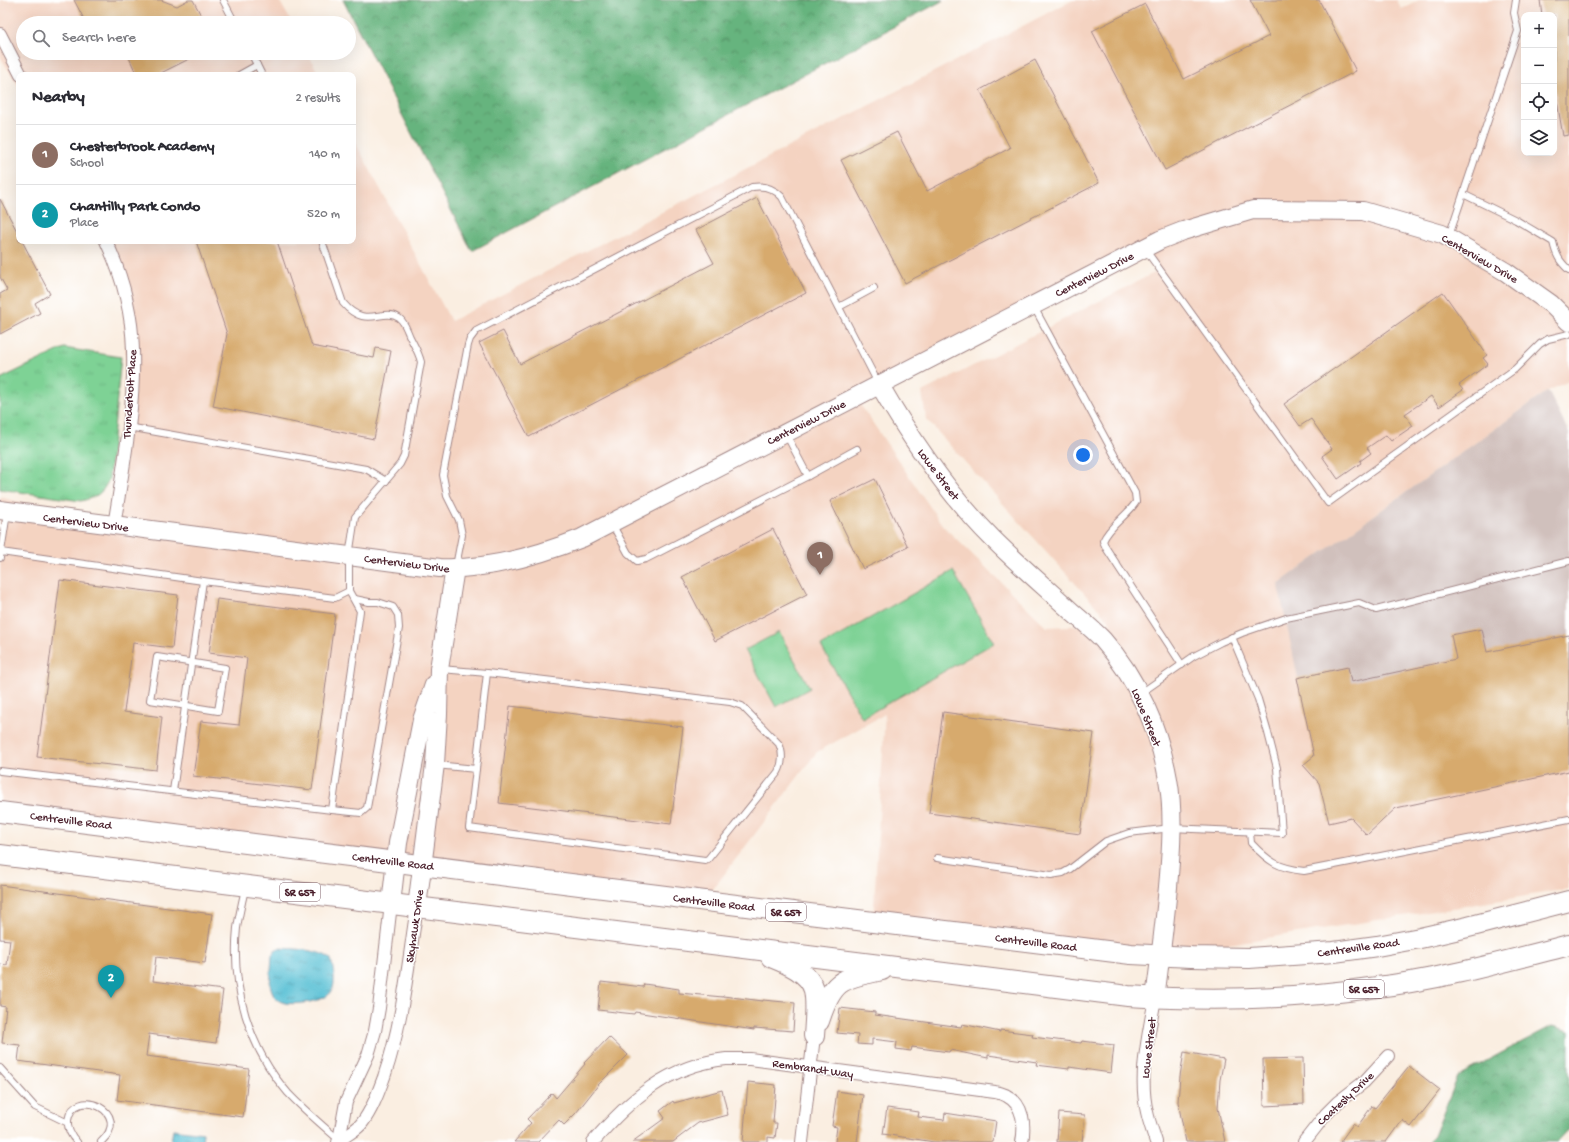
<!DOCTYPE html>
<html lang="en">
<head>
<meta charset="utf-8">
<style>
	body { margin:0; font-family:"Gochi Hand",sans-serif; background:#f7f7f7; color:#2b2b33 }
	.controls { position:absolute; right:12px; top:12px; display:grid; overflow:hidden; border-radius:8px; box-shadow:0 4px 16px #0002 }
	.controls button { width:36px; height:36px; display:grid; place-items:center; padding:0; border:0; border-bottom:1px solid #e1e1e2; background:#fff; color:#2b2b33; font:20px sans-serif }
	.you { position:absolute; left:1083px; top:455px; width:14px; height:14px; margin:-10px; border:3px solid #fff; border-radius:50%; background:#1a73e8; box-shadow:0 0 0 6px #1a73e833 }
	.badge { display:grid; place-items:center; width:26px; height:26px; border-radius:50%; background:#0f766e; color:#fff; font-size:13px; font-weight:700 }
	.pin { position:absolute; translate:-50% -33px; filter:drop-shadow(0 1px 2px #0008) }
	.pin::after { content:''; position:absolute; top:21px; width:14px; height:12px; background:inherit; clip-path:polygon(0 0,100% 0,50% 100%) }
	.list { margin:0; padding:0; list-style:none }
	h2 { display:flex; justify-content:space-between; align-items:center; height:52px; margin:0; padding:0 16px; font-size:17px }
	h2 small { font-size:13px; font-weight:400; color:#7c7c81 }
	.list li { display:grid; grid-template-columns:26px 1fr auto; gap:12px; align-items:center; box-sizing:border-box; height:60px; padding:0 16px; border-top:1px solid #e1e1e2 }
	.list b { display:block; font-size:15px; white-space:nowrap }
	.list p { margin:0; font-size:13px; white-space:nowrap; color:#7c7c81 }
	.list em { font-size:13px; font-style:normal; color:#7c7c81 }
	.icon { flex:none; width:22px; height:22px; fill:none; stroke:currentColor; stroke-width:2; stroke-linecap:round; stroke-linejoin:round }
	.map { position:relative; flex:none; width:1569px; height:1142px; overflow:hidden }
	.search { position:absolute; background:#fff; box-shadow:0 4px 16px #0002; left:16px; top:16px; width:340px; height:44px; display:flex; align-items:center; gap:10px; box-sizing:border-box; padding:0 14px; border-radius:22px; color:#7c7c81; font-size:15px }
	.panel { position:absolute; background:#fff; box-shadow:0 4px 16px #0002; left:16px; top:72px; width:340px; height:172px; border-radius:8px }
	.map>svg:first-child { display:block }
</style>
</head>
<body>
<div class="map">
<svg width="1569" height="1142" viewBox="0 0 1569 1142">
	<defs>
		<pattern id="grass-tufts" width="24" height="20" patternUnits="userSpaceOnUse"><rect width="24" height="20" fill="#7ed295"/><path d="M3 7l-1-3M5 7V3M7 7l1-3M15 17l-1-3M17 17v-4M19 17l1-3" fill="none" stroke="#6eb481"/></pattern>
		<pattern id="forest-crowns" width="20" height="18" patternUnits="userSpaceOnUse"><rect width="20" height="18" fill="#66b47e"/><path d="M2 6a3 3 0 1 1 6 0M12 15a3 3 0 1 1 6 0" fill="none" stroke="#569267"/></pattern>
		<pattern id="water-ripples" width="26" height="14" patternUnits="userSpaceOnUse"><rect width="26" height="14" fill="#57bfd4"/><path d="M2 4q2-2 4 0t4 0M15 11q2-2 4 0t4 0" fill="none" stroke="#4a9bac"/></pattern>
	</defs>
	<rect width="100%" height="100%" fill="#fff"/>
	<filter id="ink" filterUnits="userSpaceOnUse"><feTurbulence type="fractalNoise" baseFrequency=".025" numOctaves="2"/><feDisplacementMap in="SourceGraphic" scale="8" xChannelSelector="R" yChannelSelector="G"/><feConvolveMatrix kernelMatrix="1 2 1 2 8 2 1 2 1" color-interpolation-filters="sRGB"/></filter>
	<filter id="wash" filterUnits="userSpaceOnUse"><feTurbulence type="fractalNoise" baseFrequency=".012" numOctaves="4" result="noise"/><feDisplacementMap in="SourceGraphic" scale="16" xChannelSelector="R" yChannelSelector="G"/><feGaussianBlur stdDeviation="0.9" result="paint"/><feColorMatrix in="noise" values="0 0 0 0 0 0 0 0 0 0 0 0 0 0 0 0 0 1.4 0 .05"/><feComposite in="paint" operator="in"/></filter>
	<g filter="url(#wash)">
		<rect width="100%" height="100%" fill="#faeee1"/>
		<g fill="#f4d3c1" fill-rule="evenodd">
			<path d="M0,0H279L292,23H23V53H308L319,75H19V87L0,56Z"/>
			<path d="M1073,0H1397L1401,9L1419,0H1569V381L1548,391L1278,584L1451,635L1482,629L1569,635V889L1161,955L873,922L885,714L817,752L704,901L0,814V497L114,526L128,427L123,286L103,241H353V138L451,321ZM1524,15H1554V153H1524ZM1145,248L1160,270L922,392L926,419L1112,624L1047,627L943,526L855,397Z"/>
		</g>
		<path fill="#d0c0bc" d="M1548,391L1569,433V635L1487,652L1481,629L1451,635L1456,659L1351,682L1298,678L1278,584Z"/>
		<path fill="url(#grass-tufts)" stroke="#647860" d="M64,348L121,357L109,479C102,494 97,497 81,501L0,489V379Z"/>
		<g fill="url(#forest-crowns)" stroke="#586a54">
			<path d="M343,0H944L472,251Z"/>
			<path d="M1552,1026L1569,1031V1129L1557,1142H1428L1434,1136L1458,1076Z"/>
		</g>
		<g fill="#7ed295" stroke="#647860">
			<path d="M953,571L994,643L862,718L821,646Z"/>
			<path d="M779,632L810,688L776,707L745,650Z"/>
		</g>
		<g fill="url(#water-ripples)" stroke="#506f80">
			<path d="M279,948C294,949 319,949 331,959C333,969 337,983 331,992C325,1002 296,1005 285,1003C281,1002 277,1000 274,997L270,985L272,955L275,950Z"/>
			<path d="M173,1129L203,1133L202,1142H171Z"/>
		</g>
		<g id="blocks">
			<g fill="#d7aa6d">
				<path d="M74,0H161L177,6L188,0H193L205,23H86Z"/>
				<path d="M1250,0H1319L1356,71L1165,170L1092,31L1145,4L1184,79L1269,36Z"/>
				<path d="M1540,0H1569V135L1563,136L1554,84V15H1542Z"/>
				<path d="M127,53H201L157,75H139L136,73Z"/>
				<path d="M1035,60L1099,183L905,283L841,160L897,132L927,191L1010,148L980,90Z"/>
				<path d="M757,198L806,293L529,437L479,343L503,331L520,364L714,263L696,230Z"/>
				<path d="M0,199L19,235V241H22L50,294L35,303L40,313L0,334V294L7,290L0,277Z"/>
				<path d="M196,241H277L312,346L374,358L376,348L391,351L374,439L213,406L227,334Z"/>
				<path d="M1443,292L1487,355L1483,358L1488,364L1459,385L1463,390L1439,407L1431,396L1405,414L1413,426L1391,441L1386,435L1367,448L1371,453L1360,461L1361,463L1338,479L1322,456L1332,449L1311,419L1300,426L1284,404Z"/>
				<path d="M875,479L908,547L863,569L830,501Z"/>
				<path d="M773,529L807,594L715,641L682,577Z"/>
				<path d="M60,580L178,595L172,648L133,643L124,712L162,717L156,770L37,757Z"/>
				<path d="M217,599L335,614L312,790L193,776L201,721L239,725L247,658L209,653Z"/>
				<path d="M1482,629L1487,652L1569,635V771L1396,808L1367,835L1351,818L1329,823L1319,783L1303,765L1314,756L1297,678L1348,667L1351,682L1456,659L1451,635Z"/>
				<path d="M510,706L683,727L671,824L499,803Z"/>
				<path d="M943,712L1094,733L1080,834L929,813Z"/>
				<path d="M0,885L212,914L205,963L156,957L153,981L223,990L216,1043L149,1034L146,1056L249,1069L243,1117L117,1100L120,1075L18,1061L20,1045L2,1043L6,1007L0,1006V964L7,965L10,940L0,939Z"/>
				<path d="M601,982L643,987L644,984L679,989V993L723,997V996L763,1001V1000L795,1003L793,1031L754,1028V1030L635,1012L634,1014L598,1010Z"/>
				<path d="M840,1008L875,1012V1015L961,1027L962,1024L1000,1032V1030L1033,1034L1032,1037L1081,1043L1082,1041L1114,1045L1111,1073L1069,1067V1069L1036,1065L1037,1062L988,1055V1058L950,1050L949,1052L912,1047L911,1051L896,1049L897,1042L872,1039V1045L857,1044L858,1035L837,1033Z"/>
				<path d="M609,1037L628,1055L599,1084L576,1113L564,1125L559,1120L538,1142H514L531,1123L527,1119L552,1093L556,1098L585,1064L584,1063Z"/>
				<path d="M1184,1052L1224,1059L1220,1080L1218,1108L1225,1142H1186L1178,1102L1180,1076Z"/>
				<path d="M1303,1058L1304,1104L1264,1106L1263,1059Z"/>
				<path d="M1409,1066L1440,1090L1411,1127L1402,1120L1386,1142H1340L1353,1124L1357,1127L1372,1106L1375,1108Z"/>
				<path d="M748,1082L776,1085L773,1123H777L775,1138L768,1137V1142H743Z"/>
				<path d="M722,1090L728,1115L698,1123L673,1142H632L665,1118L660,1111L673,1101L674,1103Z"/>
				<path d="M837,1091L863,1095L857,1142H835L837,1127L832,1126Z"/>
				<path d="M887,1108L919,1112L918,1117L944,1120L945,1113L996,1121L993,1142H934L883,1134Z"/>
				<path d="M1059,1113L1085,1115L1082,1142H1057Z"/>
			</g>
		</g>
	</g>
	<g filter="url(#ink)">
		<use href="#blocks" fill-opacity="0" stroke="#a28686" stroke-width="1"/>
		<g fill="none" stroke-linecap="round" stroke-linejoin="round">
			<defs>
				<g id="lane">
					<path d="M223,0L235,23"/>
					<path d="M257,65L262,75"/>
					<path d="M239,75L257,65L251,53"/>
					<path d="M1463,194L1516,220L1553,242C1556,255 1559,261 1569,270"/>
					<path d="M1449,236L1518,31L1514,13L1516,0"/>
					<path d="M1145,249L1328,503L1515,369L1540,344L1548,339L1569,334"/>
					<path d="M839,307L874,288"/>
					<path d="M1034,307L1135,493L1136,502C1127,516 1110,525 1103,541L1106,548L1182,665"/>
					<path d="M128,427L366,469L386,481"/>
					<path d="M786,434L808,476"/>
					<path d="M612,524L628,553L637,561L646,559L808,476L857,449"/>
					<path d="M1,552L203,581L335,598L349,591"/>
					<path d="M0,558L7,513"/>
					<path d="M456,566L462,535L459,520L447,496L443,475L468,345L470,339L476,331L752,187C764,185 774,188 782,197L878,383"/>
					<path d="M157,657L225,668L218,711L150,700Z"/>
					<path d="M441,669L487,673L730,702L742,706L779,744C783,752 783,763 778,772L708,859L705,860L469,828L476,769"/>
					<path d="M1141,693L1194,656L1221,642L1242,633L1286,618L1359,603L1376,610L1569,561"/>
					<path d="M436,765L476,769L487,673"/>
					<path d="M0,771L332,810L360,611L349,591V556L355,517L400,464L404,456L421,362C419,353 414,345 410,337C407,331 405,322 399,318C382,307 366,330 343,303L322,241"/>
					<path d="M173,791L203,581"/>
					<path d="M332,810L361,813L367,808L399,628L398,615L393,607L378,602H369L355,599"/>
					<path d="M1250,832L1251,843C1269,862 1278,868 1304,871L1569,819"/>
					<path d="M937,858L1051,875L1063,873L1070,869L1106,841L1129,833L1171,828L1282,833L1277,768L1268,733L1258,699L1232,637"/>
					<path d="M245,889C242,902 239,915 237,928C231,986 249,1049 288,1093C304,1110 322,1125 339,1140"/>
					<path d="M0,1068L35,1107L68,1123"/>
					<path d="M77,1142C71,1136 67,1129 68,1120C74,1085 134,1112 101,1142"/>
				</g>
				<g id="street">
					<path d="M0,34L21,75"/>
					<path d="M106,241C122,275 132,313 133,350C135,408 123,468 114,526"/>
					<path d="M1155,998C1149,1035 1138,1075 1147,1112C1149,1122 1153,1132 1156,1142"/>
					<path d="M339,1140L346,1102L368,1055L375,1031L379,1008L391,904"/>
					<path d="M338,1142C345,1135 356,1131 362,1123C372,1110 378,1093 384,1077C403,1022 408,964 417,907"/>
					<path d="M593,1142C629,1100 668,1065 726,1059C734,1059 742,1059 750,1059L995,1092C999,1093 1004,1094 1007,1096C1024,1105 1025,1126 1022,1142"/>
					<path d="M802,1142L814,1036"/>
					<path d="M1304,1142L1326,1114L1338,1102L1364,1082L1388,1056"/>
				</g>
				<g id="secondary">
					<path d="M879,384C911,439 947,493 992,538C1017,563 1045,587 1071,611C1082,621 1094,630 1103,640C1137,678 1159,729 1168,779C1173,806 1172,835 1170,862C1167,907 1161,953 1155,998"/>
					<path d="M0,510L440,568C489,570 537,556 582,538L1160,240L1183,231L1253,210L1363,211L1442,234L1506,272L1551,304L1569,322"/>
					<path d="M391,904L398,843L422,720L434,685"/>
					<path d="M417,907L435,764L438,714L439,669L455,568"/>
				</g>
				<g id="primary">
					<path d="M0,812L777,910L1131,954L1191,957L1249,958L1334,952L1377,946L1420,938L1468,927L1569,901"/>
					<path d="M0,855L1128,996C1211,1001 1288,1000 1370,988C1438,980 1503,962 1569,945"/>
					<path d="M771,957C786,963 809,972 814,990C817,1004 815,1021 814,1036"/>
					<path d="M819,1021C833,979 841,979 882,970"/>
				</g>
			</defs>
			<use href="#lane" stroke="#a28686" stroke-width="8"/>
			<use href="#street" stroke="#a28686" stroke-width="14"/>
			<use href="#secondary" stroke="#a28686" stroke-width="20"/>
			<use href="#primary" stroke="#a28686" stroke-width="22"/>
			<use href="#lane" stroke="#fff" stroke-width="6"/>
			<use href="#street" stroke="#fff" stroke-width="12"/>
			<use href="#secondary" stroke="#fff" stroke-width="18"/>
			<use href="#primary" stroke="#fff" stroke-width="20"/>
		</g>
	</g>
	<g text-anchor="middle" stroke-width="3" stroke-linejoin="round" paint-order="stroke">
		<g fill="#fff" stroke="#80626b" stroke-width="1">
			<rect x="280" y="883" width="40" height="18" rx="3"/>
			<rect x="766" y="903" width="40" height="18" rx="3"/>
			<rect x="1344" y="980" width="40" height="18" rx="3"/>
		</g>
		<g font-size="11" font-weight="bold" fill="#4a1f2b">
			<text x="300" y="896">SR 657</text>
			<text x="786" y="916">SR 657</text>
			<text x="1364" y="993">SR 657</text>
		</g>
		<g font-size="12" fill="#4a1f2b" stroke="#fff">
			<text transform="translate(1480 258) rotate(30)" y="4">Centerview Drive</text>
			<text transform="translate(1094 274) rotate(-27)" y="4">Centerview Drive</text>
			<text transform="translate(129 394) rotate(-86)" y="4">Thunderbolt Place</text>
			<text transform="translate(806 422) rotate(-27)" y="4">Centerview Drive</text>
			<text transform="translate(939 474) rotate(53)" y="4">Lowe Street</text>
			<text transform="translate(86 522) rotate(7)" y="4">Centerview Drive</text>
			<text transform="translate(407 563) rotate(7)" y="4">Centerview Drive</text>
			<text transform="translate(1147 717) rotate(68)" y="4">Lowe Street</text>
			<text transform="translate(71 820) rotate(7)" y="4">Centreville Road</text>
			<text transform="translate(393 861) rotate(7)" y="4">Centreville Road</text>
			<text transform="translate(714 902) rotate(7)" y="4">Centreville Road</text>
			<text transform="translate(414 926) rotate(-82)" y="4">Skyhawk Drive</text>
			<text transform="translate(1036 942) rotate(7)" y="4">Centreville Road</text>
			<text transform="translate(1358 947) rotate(-8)" y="4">Centreville Road</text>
			<text transform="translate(1148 1048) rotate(-83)" y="4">Lowe Street</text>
			<text transform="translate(813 1068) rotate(8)" y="4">Rembrandt Way</text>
			<text transform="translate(1345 1098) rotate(-43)" y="4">Coatesly Drive</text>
		</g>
	</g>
</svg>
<div class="controls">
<button>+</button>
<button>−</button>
<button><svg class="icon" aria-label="locate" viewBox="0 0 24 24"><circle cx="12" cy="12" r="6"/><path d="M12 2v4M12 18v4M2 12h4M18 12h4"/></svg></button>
<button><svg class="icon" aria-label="layers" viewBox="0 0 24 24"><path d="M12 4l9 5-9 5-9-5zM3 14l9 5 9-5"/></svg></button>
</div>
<div class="you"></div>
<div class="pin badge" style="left:820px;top:575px;background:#8d6e63">1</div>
<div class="pin badge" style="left:111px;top:998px;background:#0f9aa8">2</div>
<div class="search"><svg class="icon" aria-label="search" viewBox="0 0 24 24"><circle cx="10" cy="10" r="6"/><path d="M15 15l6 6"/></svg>Search here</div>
<section class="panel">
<h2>Nearby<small>2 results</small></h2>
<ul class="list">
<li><span class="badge" style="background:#8d6e63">1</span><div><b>Chesterbrook Academy</b><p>School</p></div><em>140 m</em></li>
<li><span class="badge" style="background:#0f9aa8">2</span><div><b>Chantilly Park Condo</b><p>Place</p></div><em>520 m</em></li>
</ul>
</section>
</div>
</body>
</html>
